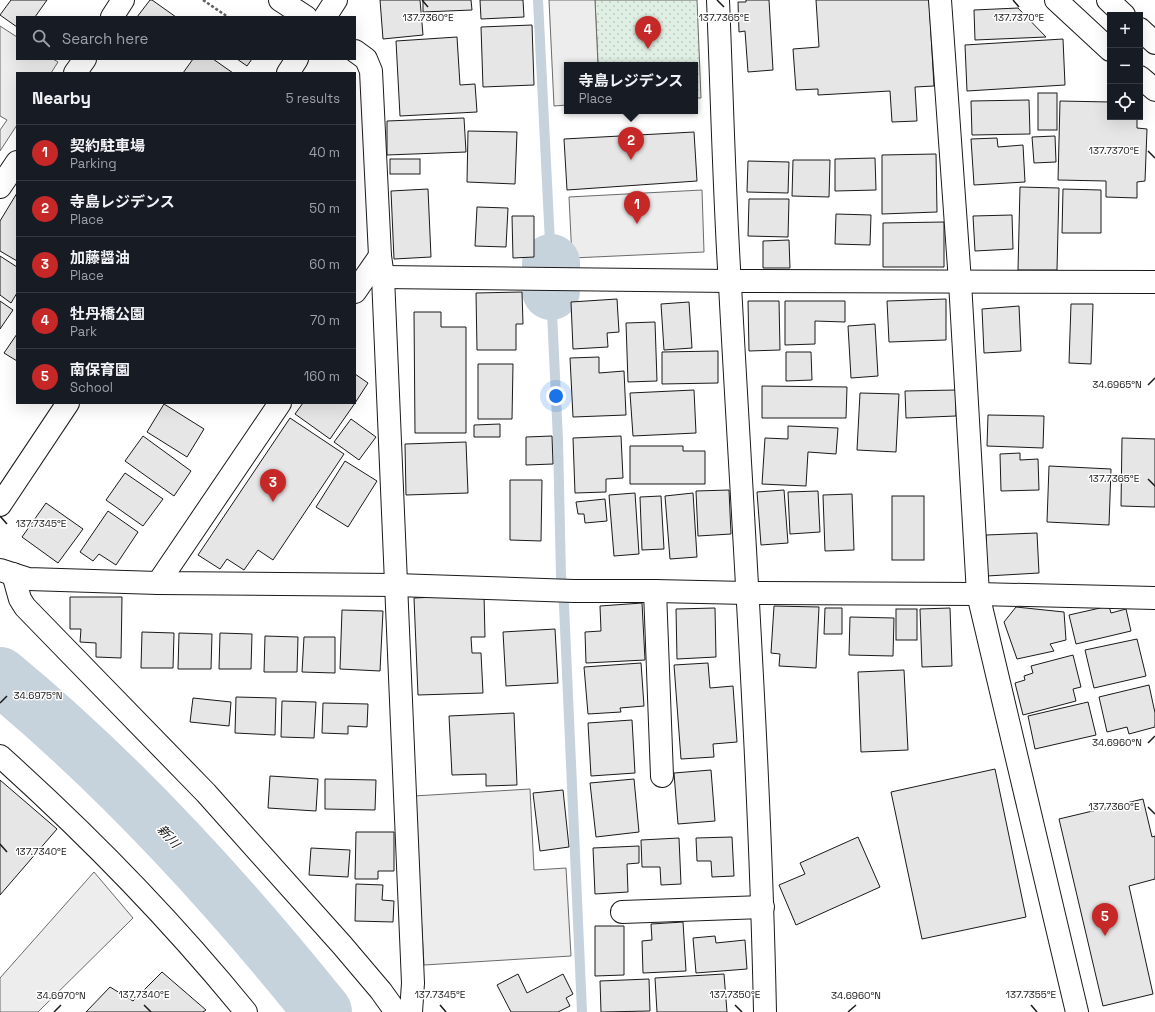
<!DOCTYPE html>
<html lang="en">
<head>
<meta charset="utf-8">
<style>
	body { margin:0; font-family:"Space Grotesk","Noto Sans JP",sans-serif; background:#242831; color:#f1f3f6 }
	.controls { position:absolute; right:12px; top:12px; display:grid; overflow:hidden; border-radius:0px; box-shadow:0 4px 16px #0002 }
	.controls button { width:36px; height:36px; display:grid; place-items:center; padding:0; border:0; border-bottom:1px solid #363941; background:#171b24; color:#f1f3f6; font:20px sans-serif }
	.you { position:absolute; left:556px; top:396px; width:14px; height:14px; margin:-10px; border:3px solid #fff; border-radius:50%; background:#1a73e8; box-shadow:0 0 0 6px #1a73e833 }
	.badge { display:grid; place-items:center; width:26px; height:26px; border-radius:50%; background:#c62828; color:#fff; font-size:13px; font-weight:700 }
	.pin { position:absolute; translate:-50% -33px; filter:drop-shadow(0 1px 2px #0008) }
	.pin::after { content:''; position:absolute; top:21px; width:14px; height:12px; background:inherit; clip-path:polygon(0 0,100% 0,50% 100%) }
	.popup { position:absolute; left:564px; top:62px; width:134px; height:52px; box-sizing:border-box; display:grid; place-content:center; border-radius:0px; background:#171b24; filter:drop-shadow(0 1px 3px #0005); font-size:13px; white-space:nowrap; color:#9ea1a6 }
	.popup b { font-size:15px; color:#f1f3f6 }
	.popup::after { content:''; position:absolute; left:50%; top:100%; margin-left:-8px; border:8px solid transparent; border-top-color:#171b24 }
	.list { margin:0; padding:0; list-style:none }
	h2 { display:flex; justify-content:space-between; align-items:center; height:52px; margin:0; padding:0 16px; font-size:17px }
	h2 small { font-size:13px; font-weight:400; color:#9ea1a6 }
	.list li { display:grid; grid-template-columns:26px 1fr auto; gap:12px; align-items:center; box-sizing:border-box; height:56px; padding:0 16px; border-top:1px solid #363941 }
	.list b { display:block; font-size:15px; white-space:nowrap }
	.list p { margin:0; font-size:13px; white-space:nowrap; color:#9ea1a6 }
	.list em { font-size:13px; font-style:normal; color:#9ea1a6 }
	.icon { flex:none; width:22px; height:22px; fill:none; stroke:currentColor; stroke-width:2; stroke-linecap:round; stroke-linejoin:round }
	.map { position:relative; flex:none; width:1155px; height:1012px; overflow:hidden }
	.search { position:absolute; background:#171b24; box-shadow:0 4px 16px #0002; left:16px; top:16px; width:340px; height:44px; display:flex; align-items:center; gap:10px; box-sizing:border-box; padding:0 14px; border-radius:0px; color:#9ea1a6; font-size:15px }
	.panel { position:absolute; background:#171b24; box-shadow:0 4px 16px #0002; left:16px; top:72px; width:340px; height:332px; border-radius:0px }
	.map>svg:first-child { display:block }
</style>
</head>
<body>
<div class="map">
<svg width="1155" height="1012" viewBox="0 0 1155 1012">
	<defs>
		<pattern id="park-dots" width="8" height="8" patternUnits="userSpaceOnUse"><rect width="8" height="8" fill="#e0efe3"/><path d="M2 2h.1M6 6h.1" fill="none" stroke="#c0ccc2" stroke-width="1.8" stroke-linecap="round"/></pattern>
	</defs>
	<rect width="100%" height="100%" fill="#fff"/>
	<path fill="url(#park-dots)" stroke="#6a6a6a" d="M595,0H697L701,98H695V65H598Z"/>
	<g fill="#ededed" stroke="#6a6a6a">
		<path d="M549,0H595L598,65H567V105L554,106Z"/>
		<path d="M0,26L17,37V59H53L58,62L51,73H17V125L0,151V130L7,120L0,116Z"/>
		<path d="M702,190L704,252L572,258L569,197Z"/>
		<path d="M530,789L534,870L566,868L571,956L424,965L414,796Z"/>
		<path d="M94,872L133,918L38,1012H0V978Z"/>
	</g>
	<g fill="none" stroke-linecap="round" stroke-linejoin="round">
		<g stroke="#c6d2dc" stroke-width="10">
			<path d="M538,0L551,263"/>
			<path d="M551,291L558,440L561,576L564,605L582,1012"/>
		</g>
		<g stroke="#c6d2dc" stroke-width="58">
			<path d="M551,263V291"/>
			<path d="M0,676C120,775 226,891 323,1012"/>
		</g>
	</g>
	<g fill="#e6e6e6" stroke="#1a1a1a">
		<path d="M11,0H47L35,17H17V27L0,15Z"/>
		<path d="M150,0H152L176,17H137Z"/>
		<path d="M380,0H420L423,35L383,39Z"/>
		<path d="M423,0H471L472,10L423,12Z"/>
		<path d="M480,0H523L524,17L481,19Z"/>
		<path d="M746,0H769L773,70L748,72L745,31L739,32L738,2H746Z"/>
		<path d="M816,0H929L934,86L915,87L917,121L892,122L890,91L818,95V89L796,90L793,49L819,47Z"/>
		<path d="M1018,8L1046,37L975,40L974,10Z"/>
		<path d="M532,25L534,85L483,87L481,27Z"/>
		<path d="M457,37L460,85L475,84L477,112L400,116L396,41Z"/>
		<path d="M1063,39L1065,85L967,91L965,45Z"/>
		<path d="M193,59H213L233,73H183Z"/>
		<path d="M237,59H252L247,66Z"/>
		<rect x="1038" y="93" width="19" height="37"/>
		<path d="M1029,100L1030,134L972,135L971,101Z"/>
		<path d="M1060,101L1110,102V117H1137V128L1147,129L1145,181L1137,182V198L1106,197V181L1058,180Z"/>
		<path d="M464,118L466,152L387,155V121Z"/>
		<path d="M468,131L517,132L515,184L467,182Z"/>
		<path d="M694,132L697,181L567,190L564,139Z"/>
		<path d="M1055,136L1056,162L1034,163L1032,137Z"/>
		<path d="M997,138L998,147L1023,145L1025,182L974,185L971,139Z"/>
		<path d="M936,154L937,212L882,214V155Z"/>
		<path d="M875,158L876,190L835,191V159Z"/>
		<rect x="390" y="159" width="30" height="15"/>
		<path d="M793,160H830L829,197L792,196Z"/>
		<path d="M748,161L789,162L788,193L747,192Z"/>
		<path d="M1020,187L1059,188L1057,270H1018Z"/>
		<path d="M428,189L431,257L394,259L391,191Z"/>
		<path d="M1063,189L1101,190V233H1062Z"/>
		<path d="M17,193V261L0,251V221Z"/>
		<path d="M749,199H789L788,237L748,236Z"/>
		<path d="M477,207L508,208L506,247L475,246Z"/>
		<path d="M836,214L871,215L870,245L835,244Z"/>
		<path d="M1012,215L1013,249L975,251L973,216Z"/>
		<path d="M512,216H534V257L513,258Z"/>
		<path d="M944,222V267H883V223Z"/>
		<path d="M789,240L790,268H763V241Z"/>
		<path d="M0,256L17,267V293L11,303L0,295Z"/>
		<path d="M522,292L523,324H516V350H477L476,293Z"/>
		<path d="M617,299L619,332L607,333L608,347L573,349L571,302Z"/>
		<path d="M946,299V340L889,342L887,301Z"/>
		<path d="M0,301L13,310L0,329Z"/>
		<path d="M748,301H779L780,350L749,351Z"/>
		<path d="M785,301H845V322L815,321V344L785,345Z"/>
		<path d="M689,302L692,348L664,350L661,304Z"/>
		<path d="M1071,304H1093L1091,364L1069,363Z"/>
		<path d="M1019,306L1021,351L984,353L982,309Z"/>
		<path d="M414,312H441V327H466V433H415Z"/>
		<path d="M655,322L657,381L628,382L626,323Z"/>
		<path d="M875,324L878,376L851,378L848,326Z"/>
		<path d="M17,334V361L4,353Z"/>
		<path d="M718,351V383L662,384V352Z"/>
		<path d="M786,352H811L812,380L786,381Z"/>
		<path d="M599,357V373L624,371L626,415L573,417L570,358Z"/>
		<path d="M478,364H513L512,419H478Z"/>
		<path d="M355,374L368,383L355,403Z"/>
		<path d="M762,386L847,387L846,418H762Z"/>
		<path d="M694,390L696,433L633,436L630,393Z"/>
		<path d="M956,390V416L906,418L905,391Z"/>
		<path d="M860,393L899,394L896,452L857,450Z"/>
		<path d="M303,403H355L330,439L295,414Z"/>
		<path d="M164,404L204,429L187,457L147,432Z"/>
		<path d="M988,415L1044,416L1043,448L987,446Z"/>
		<path d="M290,418L344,454L273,560L258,550L244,570L227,559L220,569L198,555Z"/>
		<path d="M351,419L376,437L359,460L334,442Z"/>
		<path d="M500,424V437H474V425Z"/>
		<path d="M788,426L838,428L836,454L808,452L806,486L762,484L765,438L788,439Z"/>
		<path d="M143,436L191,471L174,496L125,461Z"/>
		<path d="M552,436L553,464L526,465V437Z"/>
		<path d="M621,436L623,478L606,479V492L575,493L573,438Z"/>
		<path d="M1122,438L1155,439V507L1121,506Z"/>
		<path d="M466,442L468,493L406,495L405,444Z"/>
		<path d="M630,446H683V451H705V484H630Z"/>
		<path d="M1020,453V460L1038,459L1039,490L1001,491L1000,454Z"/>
		<path d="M345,461L377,481L348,527L316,507Z"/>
		<path d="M1049,466L1111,469L1109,525L1047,522Z"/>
		<path d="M125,473L163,499L143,526L106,500Z"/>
		<path d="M510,480H542L541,541L510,540Z"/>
		<path d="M729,490L731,534L698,536L696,491Z"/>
		<path d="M784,490L788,543L761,545L757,492Z"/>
		<path d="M818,491L820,532L790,534L788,492Z"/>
		<path d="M635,493L639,554L614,556L609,495Z"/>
		<path d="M693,493L697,557L670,559L665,496Z"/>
		<path d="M852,494L854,550L825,551L823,495Z"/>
		<path d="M661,496L664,549L642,550L640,497Z"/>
		<rect x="892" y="496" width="32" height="64"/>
		<path d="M605,499L607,521L585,523L584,514H578L576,502Z"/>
		<path d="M46,503L83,529L58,563L22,537Z"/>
		<path d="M108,511L138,532L116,565L99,554L93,561L80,552Z"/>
		<path d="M1037,533L1039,573L987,576L986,535Z"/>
		<path d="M484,595L485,637H471L472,653H481L483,693L418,695L414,598Z"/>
		<path d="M70,597H122L121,658L96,657V643L80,642L81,629H70Z"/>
		<path d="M642,603L645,660L586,663L585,632L601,631L600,606Z"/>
		<path d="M774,606L819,607L816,668L779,666L780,654L771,653Z"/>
		<path d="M1109,606L1111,613L1126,609L1131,631L1076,644L1069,615Z"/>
		<path d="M1016,607L1064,612L1066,640L1050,644L1054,651L1017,659L1004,622Z"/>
		<path d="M715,608L716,657L677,659L676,609Z"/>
		<path d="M825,608H842V634H824Z"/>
		<path d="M950,608L952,666L922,667L920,609Z"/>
		<rect x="896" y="609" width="21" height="31"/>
		<path d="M342,610L383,611L380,671L340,669Z"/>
		<path d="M850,617L894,618L893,656L849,655Z"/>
		<path d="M555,629L558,683L506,686L503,632Z"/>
		<path d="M142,632L174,633L173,668H141Z"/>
		<path d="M179,633L212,634L211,669H178Z"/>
		<path d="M220,633L252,634L251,669H219Z"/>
		<path d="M265,636L298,637L297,672H264Z"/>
		<path d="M304,637H335V673L302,672Z"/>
		<path d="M1137,639L1146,676L1094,688L1085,650Z"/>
		<path d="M1073,655L1081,687L1073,689L1076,701L1023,715L1015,683L1025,680L1024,676L1033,673L1031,666Z"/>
		<path d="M641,663L644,706L620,708L621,712L588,714L584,667Z"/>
		<path d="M708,663L710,688L733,686L737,742L713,744L714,757L681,759L674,665Z"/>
		<path d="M904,670L908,750L861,752L858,672Z"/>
		<path d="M1149,685L1155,713V727L1129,734L1127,727L1107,732L1099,697Z"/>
		<path d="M236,697L276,698L275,735L235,733Z"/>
		<path d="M193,698L231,702L229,726L190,722Z"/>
		<path d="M282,701L316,702L314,738L281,737Z"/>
		<path d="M1088,702L1096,735L1035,749L1028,716Z"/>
		<path d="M323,703L368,704L367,727L348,726V734L322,733Z"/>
		<path d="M514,713L517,785L486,786V774L452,775L449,716Z"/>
		<path d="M632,720L635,773L591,776L588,723Z"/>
		<path d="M995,769L1026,917L922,939L891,792Z"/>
		<path d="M711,770L715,821L678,824L674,773Z"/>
		<path d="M270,776L318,779L316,811L268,808Z"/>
		<path d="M325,779L376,780L375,810L325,809Z"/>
		<path d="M634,779L639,832L596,837L590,783Z"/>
		<path d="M0,780L57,829L0,895Z"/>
		<path d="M563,790L569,847L540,851L533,793Z"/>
		<path d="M1143,799L1152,837L1155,836V879L1129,886L1153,994L1103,1006L1059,819Z"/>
		<path d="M356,832H394V871H378V879H355Z"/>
		<path d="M732,837L734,876L712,877L711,861H697L696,838Z"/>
		<path d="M858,837L880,887L796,925L779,885L805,874L800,863Z"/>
		<path d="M679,838L681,884L661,885L660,867H642L641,840Z"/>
		<path d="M639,846V863L627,864L628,892L595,894L593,848Z"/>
		<path d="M311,848L350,850L348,877L309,875Z"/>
		<path d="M356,884L383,885L382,900L394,901L393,922L355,921Z"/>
		<path d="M683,922L686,971L643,973L642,941L652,940L651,924Z"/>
		<path d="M595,926H624V975L595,976Z"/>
		<path d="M715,936L716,943L745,940L747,969L696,973L693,938Z"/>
		<path d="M162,972L206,1010L203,1012H86L110,987L133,1001Z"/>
		<path d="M518,974L527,993L563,974L573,994L566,998L570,1006L558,1012H511L497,985Z"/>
		<path d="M724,974L727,1012H657L655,978Z"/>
		<path d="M649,979L650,1011L601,1012L600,981Z"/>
	</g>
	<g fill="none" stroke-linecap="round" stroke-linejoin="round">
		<defs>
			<g id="street">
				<path d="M718,0C722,95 724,190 730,285C743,527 760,769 765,1012"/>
				<path d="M940,0L960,282L978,594L1077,1012"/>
				<path d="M112,17L123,0"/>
				<path d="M325,17L336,0"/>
				<path d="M355,51L366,59L371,71L380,256L383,277L413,983L411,1012"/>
				<path d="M75,73L85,59"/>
				<path d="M288,73L297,59"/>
				<path d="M0,187L17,162"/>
				<path d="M383,277L729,281L1155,282"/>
				<path d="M355,292L380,256"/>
				<path d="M0,505L68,403"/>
				<path d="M0,570L28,579L158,583L395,585L574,591H655L747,593L978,594L1155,598"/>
				<path d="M13,574L20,599L25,607L206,793L342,945L381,991L396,1012"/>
				<path d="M158,583L280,403"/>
				<path d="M655,591L662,776"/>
				<path d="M0,756C88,835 171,920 246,1012"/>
				<path d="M622,912L763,907"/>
			</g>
			<g id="secondary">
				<path d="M280,0L306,17"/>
				<path d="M1056,0L1110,50"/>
				<path d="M1108,0L1124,15"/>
				<path d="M1140,29L1155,43"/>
				<path d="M1140,77L1155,90"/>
			</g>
		</defs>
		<use href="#street" stroke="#1a1a1a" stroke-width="24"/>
		<use href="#secondary" stroke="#1a1a1a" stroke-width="24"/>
		<path stroke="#5f5f5f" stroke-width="2.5" stroke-dasharray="3 2" stroke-linecap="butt" d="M203,0L228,17"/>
		<use href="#street" stroke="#fff" stroke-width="22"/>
		<use href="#secondary" stroke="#fff" stroke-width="22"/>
	</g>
	<path fill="none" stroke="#1a1a1a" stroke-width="1.5" d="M422,0L428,7M717,0L724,7M1013,0L1019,7M1148,151L1155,158M1148,385L1155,378M1148,479L1155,486M0,516L7,524M0,703L7,696M1148,743L1155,736M1148,807L1155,814M0,844L7,852M144,1005L151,1012M440,1005L446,1012M735,1005L742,1012M1031,1005L1037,1012M54,1012L61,1005M848,1012L856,1005"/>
	<g text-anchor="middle" stroke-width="3" stroke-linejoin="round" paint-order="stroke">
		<g font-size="13" font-style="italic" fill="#1a1a1a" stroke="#fff">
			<text transform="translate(169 836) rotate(48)" y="5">新川</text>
		</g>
	</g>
	<g font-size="10" text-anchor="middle" fill="#1a1a1a" stroke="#fff" stroke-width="3" stroke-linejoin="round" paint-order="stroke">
		<text x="428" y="21">137.7360°E</text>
		<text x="724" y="21">137.7365°E</text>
		<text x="1019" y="21">137.7370°E</text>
		<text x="1114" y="154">137.7370°E</text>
		<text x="1117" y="388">34.6965°N</text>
		<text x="1114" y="482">137.7365°E</text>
		<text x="41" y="527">137.7345°E</text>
		<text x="38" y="699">34.6975°N</text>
		<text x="1117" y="746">34.6960°N</text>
		<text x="1114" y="810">137.7360°E</text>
		<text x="41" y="855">137.7340°E</text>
		<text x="144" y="998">137.7340°E</text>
		<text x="440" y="998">137.7345°E</text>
		<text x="735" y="998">137.7350°E</text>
		<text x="1031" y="998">137.7355°E</text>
		<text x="61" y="999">34.6970°N</text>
		<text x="856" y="999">34.6960°N</text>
	</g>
</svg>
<div class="controls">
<button>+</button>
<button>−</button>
<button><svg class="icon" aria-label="locate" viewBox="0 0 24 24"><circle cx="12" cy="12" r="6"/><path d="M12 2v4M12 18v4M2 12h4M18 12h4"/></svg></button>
</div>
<div class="you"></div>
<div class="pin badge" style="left:637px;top:224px">1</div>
<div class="pin badge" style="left:631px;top:160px">2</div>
<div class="popup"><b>寺島レジデンス</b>Place</div>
<div class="pin badge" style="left:273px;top:502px">3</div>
<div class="pin badge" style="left:648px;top:49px">4</div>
<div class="pin badge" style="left:1105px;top:936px">5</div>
<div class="search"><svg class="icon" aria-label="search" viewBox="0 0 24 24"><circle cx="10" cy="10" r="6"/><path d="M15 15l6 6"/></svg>Search here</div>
<section class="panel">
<h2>Nearby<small>5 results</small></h2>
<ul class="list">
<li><span class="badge">1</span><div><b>契約駐車場</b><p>Parking</p></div><em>40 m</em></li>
<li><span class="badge">2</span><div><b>寺島レジデンス</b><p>Place</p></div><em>50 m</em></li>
<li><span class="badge">3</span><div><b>加藤醤油</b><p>Place</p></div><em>60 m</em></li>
<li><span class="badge">4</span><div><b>牡丹橋公園</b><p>Park</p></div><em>70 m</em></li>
<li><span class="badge">5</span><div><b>南保育園</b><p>School</p></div><em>160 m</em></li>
</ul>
</section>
</div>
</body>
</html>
